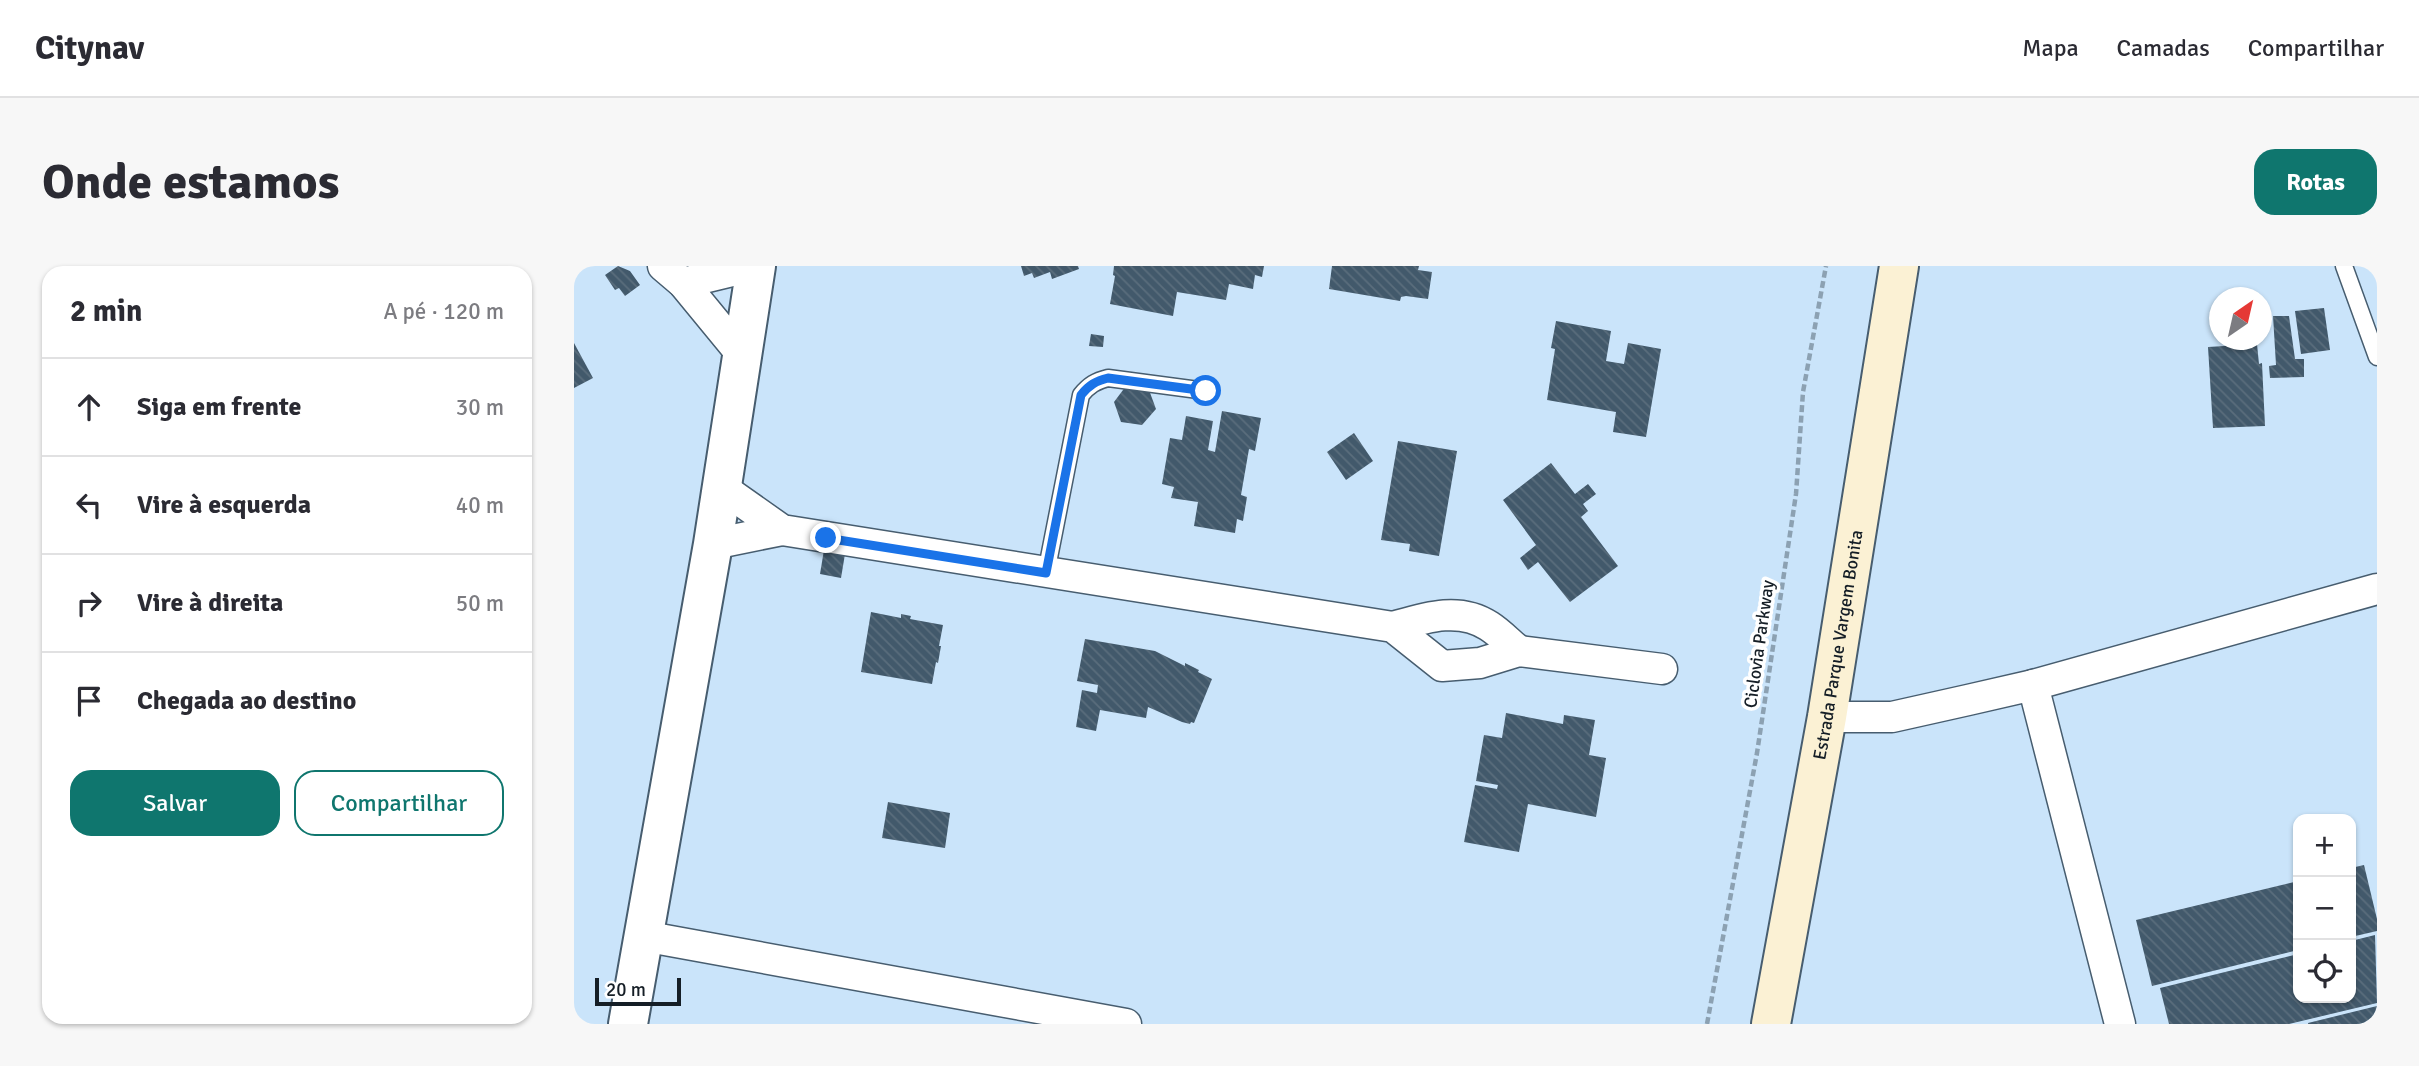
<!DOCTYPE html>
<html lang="pt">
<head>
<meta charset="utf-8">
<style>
	body { margin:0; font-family:Signika,sans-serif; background:#f7f7f7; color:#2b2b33 }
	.controls { position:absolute; right:21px; bottom:21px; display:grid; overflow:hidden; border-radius:14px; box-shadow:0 2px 5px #0004 }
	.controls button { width:63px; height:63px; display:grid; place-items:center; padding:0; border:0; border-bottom:2px solid #e1e1e2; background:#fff; color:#2b2b33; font:35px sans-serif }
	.compass { position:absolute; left:1635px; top:21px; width:63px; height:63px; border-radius:50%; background:#fff; box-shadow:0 2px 5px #0004; rotate:34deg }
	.scale { position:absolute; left:21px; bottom:18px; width:86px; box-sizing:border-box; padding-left:7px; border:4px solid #151e26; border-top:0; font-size:19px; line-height:24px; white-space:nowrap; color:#151e26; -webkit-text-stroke:5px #fff; paint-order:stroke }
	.stop { position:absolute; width:21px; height:21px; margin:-16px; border:5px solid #1a73e8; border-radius:50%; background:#fff }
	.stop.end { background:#1a73e8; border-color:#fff; box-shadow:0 2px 7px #0008 }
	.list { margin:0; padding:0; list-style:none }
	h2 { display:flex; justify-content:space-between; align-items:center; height:91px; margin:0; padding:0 28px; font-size:30px }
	h2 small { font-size:23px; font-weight:400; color:#7c7c81 }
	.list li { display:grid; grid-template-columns:46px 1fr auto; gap:21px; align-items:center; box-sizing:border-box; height:98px; padding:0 28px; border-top:2px solid #e1e1e2 }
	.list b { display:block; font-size:26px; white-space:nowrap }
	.list em { font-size:23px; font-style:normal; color:#7c7c81 }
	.actions { display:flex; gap:14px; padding:21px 28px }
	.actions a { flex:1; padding:16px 0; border:2px solid #0f766e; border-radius:21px; text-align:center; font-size:24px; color:#0f766e }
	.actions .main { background:#0f766e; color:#fff }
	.icon { flex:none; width:38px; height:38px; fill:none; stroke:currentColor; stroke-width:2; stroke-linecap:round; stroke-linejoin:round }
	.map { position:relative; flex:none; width:1803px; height:758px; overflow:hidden; border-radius:21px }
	header { display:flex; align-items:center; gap:42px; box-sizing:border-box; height:98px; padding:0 35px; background:#fff; border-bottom:2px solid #e1e1e2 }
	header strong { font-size:33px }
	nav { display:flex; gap:38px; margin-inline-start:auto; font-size:24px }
	.intro { display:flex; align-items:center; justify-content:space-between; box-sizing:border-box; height:168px; padding:0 42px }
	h1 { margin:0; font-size:49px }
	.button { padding:18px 32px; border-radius:21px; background:#0f766e; color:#fff; font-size:24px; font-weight:700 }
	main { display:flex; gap:42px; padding:0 42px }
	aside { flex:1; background:#fff; border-radius:21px; box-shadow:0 2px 5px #0004 }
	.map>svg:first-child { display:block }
</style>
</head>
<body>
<header>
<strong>Citynav</strong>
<nav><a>Mapa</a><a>Camadas</a><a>Compartilhar</a></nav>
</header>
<div class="intro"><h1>Onde estamos</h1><a class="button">Rotas</a></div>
<main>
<aside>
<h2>2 min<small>A pé · 120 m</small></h2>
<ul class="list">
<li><svg class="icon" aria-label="ahead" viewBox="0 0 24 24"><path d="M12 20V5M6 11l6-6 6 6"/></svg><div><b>Siga em frente</b></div><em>30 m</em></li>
<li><svg class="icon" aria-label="left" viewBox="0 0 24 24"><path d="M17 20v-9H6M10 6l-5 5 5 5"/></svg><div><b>Vire à esquerda</b></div><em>40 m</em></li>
<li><svg class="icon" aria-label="right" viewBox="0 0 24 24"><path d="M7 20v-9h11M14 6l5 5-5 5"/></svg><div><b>Vire à direita</b></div><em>50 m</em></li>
<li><svg class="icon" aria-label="arrive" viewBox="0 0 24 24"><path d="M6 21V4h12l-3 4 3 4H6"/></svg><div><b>Chegada ao destino</b></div></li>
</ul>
<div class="actions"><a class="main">Salvar</a><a>Compartilhar</a></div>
</aside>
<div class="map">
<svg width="1803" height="758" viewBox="0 0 1803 758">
	<defs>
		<pattern id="building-back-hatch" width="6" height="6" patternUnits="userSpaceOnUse" patternTransform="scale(1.75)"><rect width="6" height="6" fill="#42596b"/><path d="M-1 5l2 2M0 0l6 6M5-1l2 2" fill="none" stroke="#5a6d7c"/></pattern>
	</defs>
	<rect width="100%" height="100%" fill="#cae4fa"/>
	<g fill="url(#building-back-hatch)">
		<path d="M44,0L56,5L66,19L51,30L45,22L41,24L31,9Z"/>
		<path d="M447,0H504L505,3L478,13L476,6L460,12L458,7L450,10Z"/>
		<path d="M540,0H690L688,11L681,9L679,23L655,18L652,34L603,26L599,50L536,38L541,10L539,9Z"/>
		<path d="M758,0H845L844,4L858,6L854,33L832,30L827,31L826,35L755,23Z"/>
		<path d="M1750,42L1756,84L1727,88L1721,45Z"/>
		<path d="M1699,50H1715L1721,93H1730V111L1696,112L1695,100L1702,99Z"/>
		<path d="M982,55L1037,65L1032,95L1050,98L1054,77L1087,83L1072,171L1039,166L1042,146L973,134L981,83L977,82Z"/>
		<path d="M517,68L530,70L529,81L515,80Z"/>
		<path d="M0,77L19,112L0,122Z"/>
		<path d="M1683,78L1685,98L1688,97L1691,160L1639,162L1634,81Z"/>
		<path d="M552,120L575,124L582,143L568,159L547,156L540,136Z"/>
		<path d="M648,145L687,152L681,185L675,183L667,229L673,231L669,255L663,253L661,267L620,260L624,236L597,232L600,221L588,218L596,172L608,174L612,150L639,155L634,184L641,186Z"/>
		<path d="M780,167L799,195L772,214L753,186Z"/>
		<path d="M824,175L883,185L865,290L835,285L836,278L807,274Z"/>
		<path d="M977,197L1001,228L1014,218L1022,228L1009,238L1014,245L1007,251L1044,300L996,336L964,296L954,304L946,292L962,279L929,234Z"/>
		<path d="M250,284L271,288L267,312L246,308Z"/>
		<path d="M297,346L327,352V348L337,350L336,353L369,359L365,380H367L364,397L362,396L358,418L287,406Z"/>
		<path d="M511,373L581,385L611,400V397L625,404L624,406L638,413L620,457L617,456L616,458L608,456L574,441L572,452L526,444L522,465L502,461L508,424L523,427L524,419L503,415Z"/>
		<path d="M932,447L989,458L990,449L1021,454L1015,489L1032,492L1022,551L954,538L945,586L890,576L901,519L923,523L924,519L902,515L910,469L928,472Z"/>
		<path d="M314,536L376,547L371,582L308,572Z"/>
		<path d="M1790,599L1803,653V665L1777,671V602Z"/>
		<path d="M1724,615V684L1578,720L1562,654Z"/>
		<path d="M1801,669L1803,737L1715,758H1595L1586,722L1724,688V732H1777V675Z"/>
		<path d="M1803,740V758H1734V757Z"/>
	</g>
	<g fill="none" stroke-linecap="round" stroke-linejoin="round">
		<defs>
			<g id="service">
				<path d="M1770,0L1803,91"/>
				<path d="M472,307L507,129C515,119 522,115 534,112L632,125"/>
			</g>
			<g id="minor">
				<path d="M89,0L109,17L169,90"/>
				<path d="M109,17L179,0"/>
				<path d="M147,221L208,264L819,361L868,400L906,397L945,385L1088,403"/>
				<path d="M139,278L208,264"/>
				<path d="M819,361C850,352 885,340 915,360C926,367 935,377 945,385"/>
				<path d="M1459,419L1546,758"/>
				<path d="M1253,451H1318L1394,434L1459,419L1803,323"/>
				<path d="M69,670L552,758"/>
			</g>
			<path id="tertiary" d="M54,758L139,278L182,0"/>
			<g id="secondary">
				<path id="s1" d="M1197,758L1253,451L1325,0"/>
			</g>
		</defs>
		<use href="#service" stroke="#475d6f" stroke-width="19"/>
		<use href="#minor" stroke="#475d6f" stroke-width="33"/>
		<use href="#tertiary" stroke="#475d6f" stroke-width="42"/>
		<use href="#secondary" stroke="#475d6f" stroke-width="42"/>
		<path stroke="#8ca1b2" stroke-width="4.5" stroke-dasharray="7 3.5" stroke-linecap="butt" d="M1133,758L1183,487L1222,228L1229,126L1252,0"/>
		<use href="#service" stroke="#fff" stroke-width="16"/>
		<use href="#minor" stroke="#fff" stroke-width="30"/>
		<use href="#tertiary" stroke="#fff" stroke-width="38"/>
		<use href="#secondary" stroke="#fbf1d4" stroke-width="38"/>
	</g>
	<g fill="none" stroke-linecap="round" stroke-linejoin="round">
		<path stroke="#1a73e8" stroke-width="9" d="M252,272L472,307L507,129C515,119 522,115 534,112L632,125"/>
	</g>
	<g text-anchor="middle" stroke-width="7" stroke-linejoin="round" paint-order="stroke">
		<g font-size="18" fill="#151e26" stroke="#fff">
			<text transform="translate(1185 378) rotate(-82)" y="6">Ciclovia Parkway</text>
			<text dy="6" stroke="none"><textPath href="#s1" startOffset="385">Estrada Parque Vargem Bonita</textPath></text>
		</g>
	</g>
</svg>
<div class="controls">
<button>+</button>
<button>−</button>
<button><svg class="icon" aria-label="locate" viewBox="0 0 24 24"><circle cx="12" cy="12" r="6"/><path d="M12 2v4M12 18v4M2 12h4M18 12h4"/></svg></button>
</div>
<svg class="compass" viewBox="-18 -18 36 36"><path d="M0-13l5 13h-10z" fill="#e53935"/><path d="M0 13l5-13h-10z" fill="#7c7c81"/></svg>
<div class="scale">20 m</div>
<div class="stop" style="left:632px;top:125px"></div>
<div class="stop end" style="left:252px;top:272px"></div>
</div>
</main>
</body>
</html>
